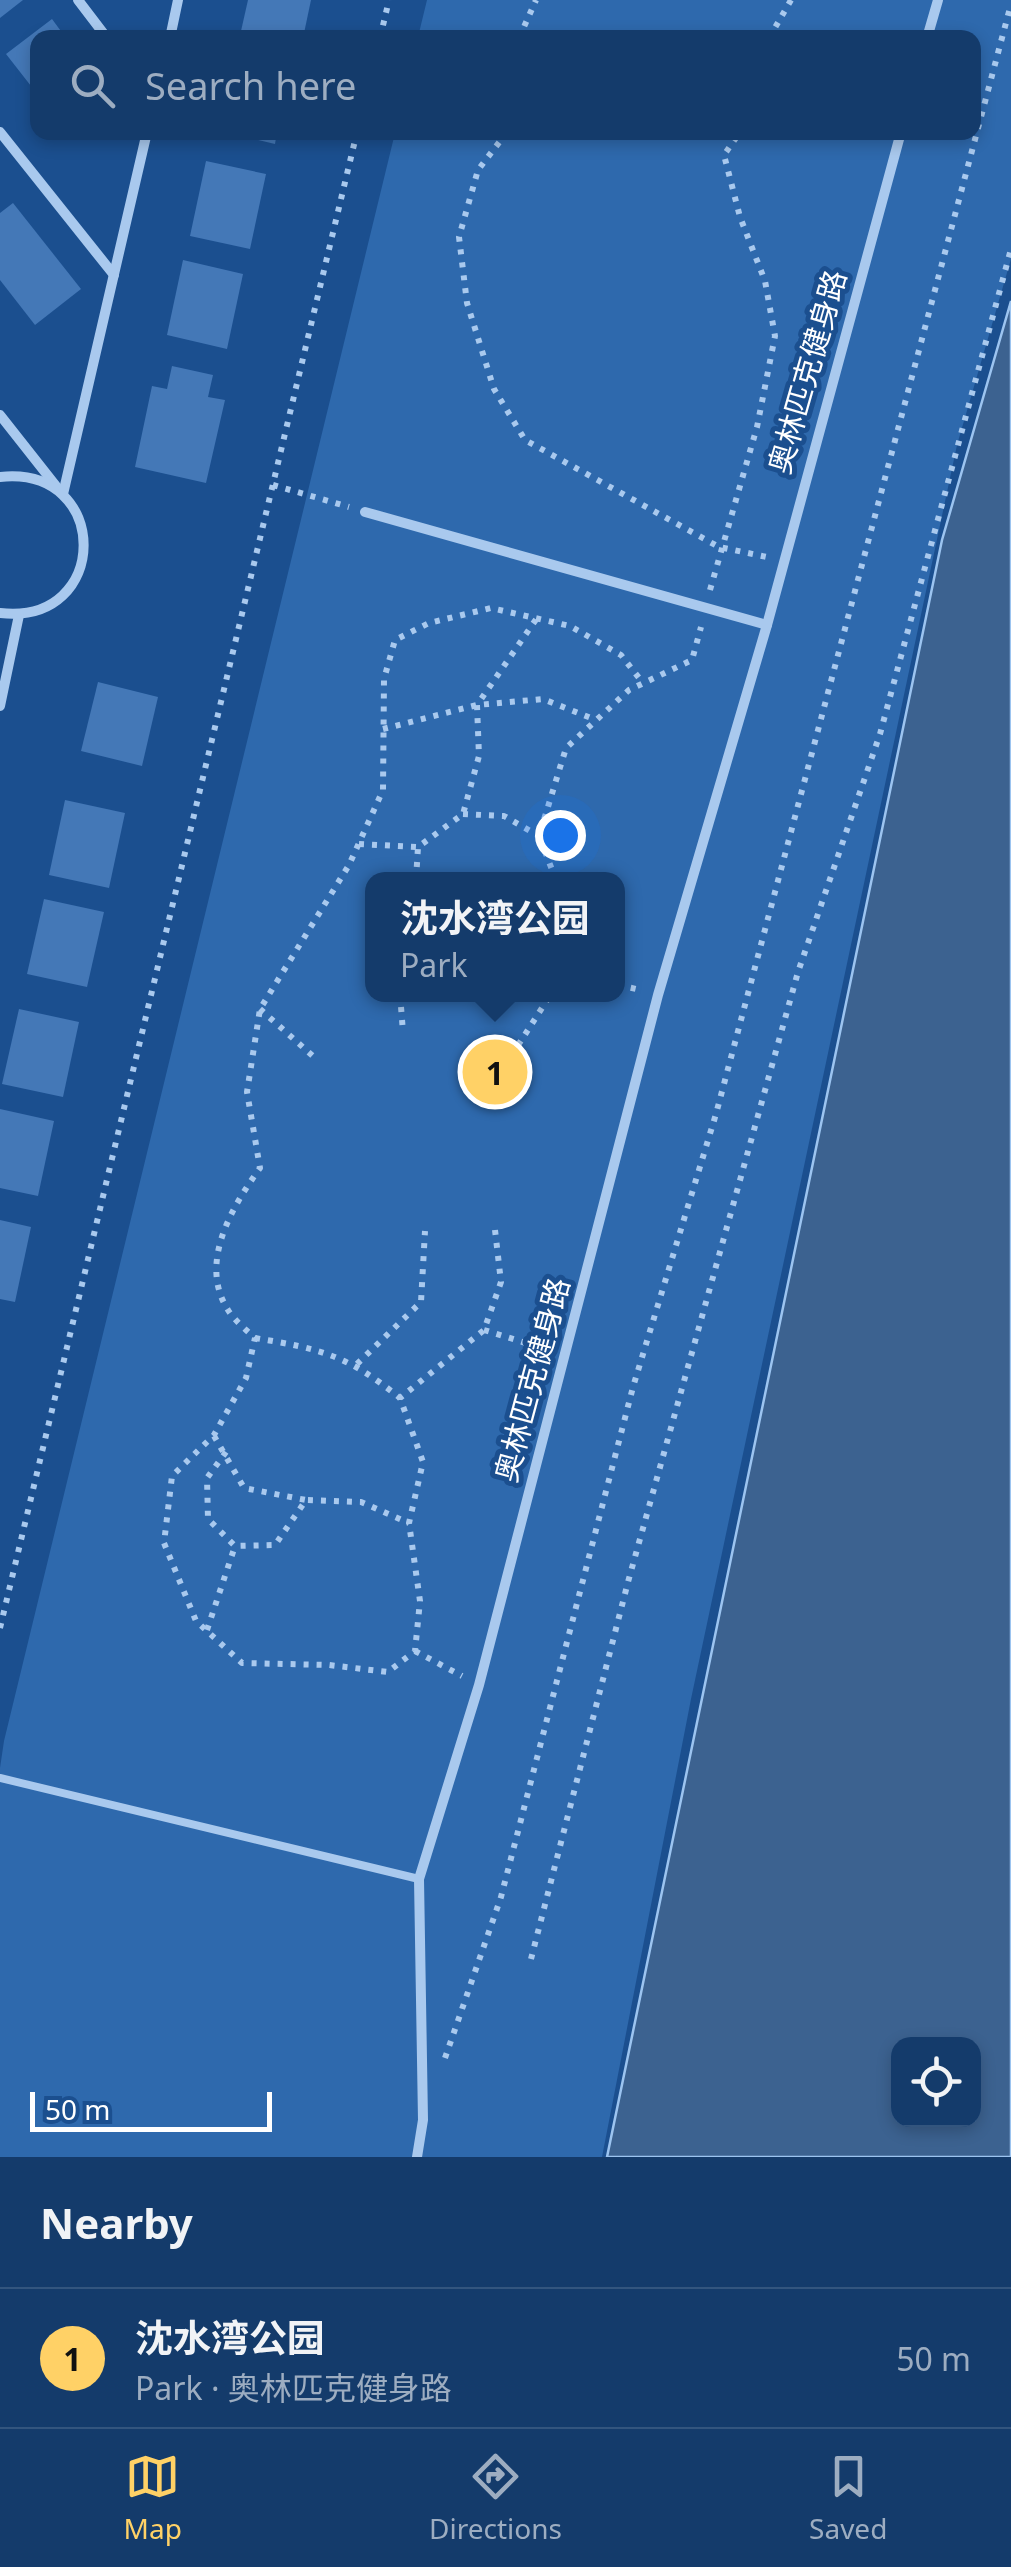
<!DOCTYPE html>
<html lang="en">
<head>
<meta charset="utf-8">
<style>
	body { margin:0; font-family:"Noto Sans","Noto Sans SC",sans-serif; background:#1d4271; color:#f1f3f6 }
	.controls { position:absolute; right:30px; bottom:30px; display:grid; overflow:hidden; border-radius:20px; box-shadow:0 5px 15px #0003 }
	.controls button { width:90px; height:90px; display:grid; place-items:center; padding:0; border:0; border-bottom:2px solid #33557e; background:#143b6b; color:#f1f3f6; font:50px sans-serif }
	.scale { position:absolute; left:30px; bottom:25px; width:242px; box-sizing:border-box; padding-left:10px; border:5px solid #fff; border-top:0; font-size:28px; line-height:35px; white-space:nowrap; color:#fff; -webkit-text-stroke:8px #1b4f8f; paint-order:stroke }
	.you { position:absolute; left:560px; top:835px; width:35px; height:35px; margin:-25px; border:8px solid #fff; border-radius:50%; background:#1a73e8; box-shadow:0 0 0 15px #1a73e833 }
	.badge { display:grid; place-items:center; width:65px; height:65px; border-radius:50%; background:#ffd166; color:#111; font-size:32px; font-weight:700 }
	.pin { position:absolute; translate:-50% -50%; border:5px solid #fff; box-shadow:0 2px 10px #0006 }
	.popup { position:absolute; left:365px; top:872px; width:260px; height:130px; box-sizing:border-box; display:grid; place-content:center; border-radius:20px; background:#143b6b; filter:drop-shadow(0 2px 8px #0005); font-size:32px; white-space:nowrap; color:#9dadc1 }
	.popup b { font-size:38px; color:#f1f3f6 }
	.popup::after { content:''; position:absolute; left:50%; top:100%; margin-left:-20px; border:20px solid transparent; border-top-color:#143b6b }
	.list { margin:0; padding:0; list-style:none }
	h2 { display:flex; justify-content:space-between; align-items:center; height:130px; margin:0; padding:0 40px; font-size:42px }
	h2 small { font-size:32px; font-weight:400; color:#9dadc1 }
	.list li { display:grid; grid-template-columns:65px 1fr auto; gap:30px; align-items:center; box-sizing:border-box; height:140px; padding:0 40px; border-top:2px solid #33557e }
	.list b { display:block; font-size:38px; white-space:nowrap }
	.list p { margin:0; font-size:32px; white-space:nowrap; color:#9dadc1 }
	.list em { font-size:32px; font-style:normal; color:#9dadc1 }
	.icon { flex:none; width:55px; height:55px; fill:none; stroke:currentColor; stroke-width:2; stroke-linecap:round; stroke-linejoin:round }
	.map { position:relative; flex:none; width:1011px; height:2157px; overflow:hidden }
	.search { position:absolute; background:#143b6b; box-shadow:0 5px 15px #0003; left:30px; right:30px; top:30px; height:110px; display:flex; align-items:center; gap:25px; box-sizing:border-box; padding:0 35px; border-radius:20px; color:#9dadc1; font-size:38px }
	.sheet { height:270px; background:#143b6b }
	nav { display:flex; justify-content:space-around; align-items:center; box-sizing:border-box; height:140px; border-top:2px solid #33557e; background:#143b6b; font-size:28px; color:#9dadc1 }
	nav a { display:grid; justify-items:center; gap:5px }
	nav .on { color:#ffd166 }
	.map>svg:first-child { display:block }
</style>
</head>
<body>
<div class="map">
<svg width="1011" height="2157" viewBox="0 0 1011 2157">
	<rect width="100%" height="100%" fill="#1b4f8f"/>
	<path fill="#2e69ad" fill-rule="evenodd" d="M427,0H1011V259L957,445L691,1699L602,2157H0V1768L4,1741L395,133L974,132V38L418,37ZM372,880H618V994H372Z"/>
	<path fill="#3c6290" stroke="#9cc4f0" stroke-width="2.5" fill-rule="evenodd" d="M1011,301V2157H607L942,540ZM898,2044H974V2120H898Z"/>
	<g fill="#4478b7">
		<path d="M0,0H23L0,18Z"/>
		<path d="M248,0H311L303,38L241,31Z"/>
		<path d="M52,19L66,38H38V95L6,54Z"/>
		<path d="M225,132H277L275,144Z"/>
		<path d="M206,161L266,174L250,249L190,236Z"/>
		<path d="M13,203L81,289L35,325L0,280V213Z"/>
		<path d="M183,260L243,274L227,349L167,335Z"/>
		<path d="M172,366L213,375L208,397L225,400L206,483L135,467L152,386L167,389Z"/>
		<path d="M98,682L158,697L142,766L81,751Z"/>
		<path d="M65,800L125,813L109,888L49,875Z"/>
		<path d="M44,899L104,912L87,987L27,974Z"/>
		<path d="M19,1009L79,1022L63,1097L2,1084Z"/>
		<path d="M0,1109L54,1121L38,1196L0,1188Z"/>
		<path d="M0,1220L31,1227L15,1302L0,1299Z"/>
	</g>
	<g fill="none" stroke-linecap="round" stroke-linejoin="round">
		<g stroke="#a9c9ee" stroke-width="6" stroke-dasharray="5 8" stroke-linecap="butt">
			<path d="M380,38L389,0"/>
			<path d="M519,38L536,0"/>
			<path d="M769,38L791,0"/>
			<path d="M507,132L478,170L459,237L467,303L494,389L525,440L719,547L767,557"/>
			<path d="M273,485L349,507"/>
			<path d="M710,590L757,427L775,336L765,281L740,217L724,155L740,132"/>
			<path d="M383,729L477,705L543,699L596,720"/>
			<path d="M463,814L504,816L539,836"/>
			<path d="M359,844L418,847L463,814L479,756L477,705L537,618"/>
			<path d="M416,880L418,847"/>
			<path d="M556,880L539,836L566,748L629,690L692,660L701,627"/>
			<path d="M618,985L641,990"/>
			<path d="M400,994L403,1032"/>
			<path d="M260,1009L314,1057"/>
			<path d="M497,1078L551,994"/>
			<path d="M495,1230L501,1282L484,1330L400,1398L423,1462L409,1523L420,1601L415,1651L388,1672L329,1665L242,1663L196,1621L164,1543L172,1476L214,1435L246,1378L255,1338C246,1330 234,1320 228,1310C198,1263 232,1207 260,1168L247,1092L260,1009L349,865L383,790L384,679L395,640L429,623L491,608L570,626L621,655L643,683"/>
			<path d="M484,1330L545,1349"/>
			<path d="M255,1338C321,1349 347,1355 400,1398"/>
			<path d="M357,1364L421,1302L425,1231"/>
			<path d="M214,1436L244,1488L306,1500"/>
			<path d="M226,1452L207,1478L208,1519L235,1546L275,1545L306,1500L361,1502L409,1523"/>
			<path d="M0,1628L357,132"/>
			<path d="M207,1630L235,1546"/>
			<path d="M415,1651L462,1676"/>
			<path d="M531,1959L628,1582L798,972L880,734L1011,249"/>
			<path d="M445,2058L501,1897L633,1387L716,1114L1011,4"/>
		</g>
		<path stroke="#a9c9ee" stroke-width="8" d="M0,1778L419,1879"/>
		<g stroke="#a9c9ee" stroke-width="10">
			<path d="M78,0L107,38"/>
			<path d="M170,38L178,0"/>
			<path d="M927,38L938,0"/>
			<path d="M0,132L114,275"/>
			<path d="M0,415L56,486"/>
			<path d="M0,477C112,465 111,626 0,613"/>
			<path d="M63,494L147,132"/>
			<path d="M365,512L767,625"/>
			<path d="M0,706L19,615"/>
			<path d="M417,2157L423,2120L419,1879L479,1685L658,995L767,625L901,132"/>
		</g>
	</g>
	<g text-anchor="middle" stroke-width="10" stroke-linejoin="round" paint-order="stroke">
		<g font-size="30" fill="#fff" stroke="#1b4f8f">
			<text transform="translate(808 372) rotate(-74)" y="10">奥林匹克健身路</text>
			<text transform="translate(533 1380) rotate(-75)" y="10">奥林匹克健身路</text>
		</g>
	</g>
</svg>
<div class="controls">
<button><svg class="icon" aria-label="locate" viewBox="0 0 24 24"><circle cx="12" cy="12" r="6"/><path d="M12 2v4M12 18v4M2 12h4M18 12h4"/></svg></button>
</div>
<div class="scale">50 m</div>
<div class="you"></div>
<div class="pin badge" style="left:495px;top:1072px">1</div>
<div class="popup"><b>沈水湾公园</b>Park</div>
<div class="search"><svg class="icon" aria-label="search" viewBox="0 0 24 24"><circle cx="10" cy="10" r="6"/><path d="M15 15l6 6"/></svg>Search here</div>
</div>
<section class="sheet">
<h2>Nearby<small></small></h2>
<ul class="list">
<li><span class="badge">1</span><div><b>沈水湾公园</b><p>Park · 奥林匹克健身路</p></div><em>50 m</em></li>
</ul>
</section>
<nav>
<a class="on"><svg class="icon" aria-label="map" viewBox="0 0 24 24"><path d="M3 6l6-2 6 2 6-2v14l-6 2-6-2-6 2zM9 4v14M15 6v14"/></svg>Map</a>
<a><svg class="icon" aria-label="directions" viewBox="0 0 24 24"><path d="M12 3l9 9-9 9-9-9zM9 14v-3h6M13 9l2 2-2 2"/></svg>Directions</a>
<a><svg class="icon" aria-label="saved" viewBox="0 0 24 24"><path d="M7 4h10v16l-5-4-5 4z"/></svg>Saved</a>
</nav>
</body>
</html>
